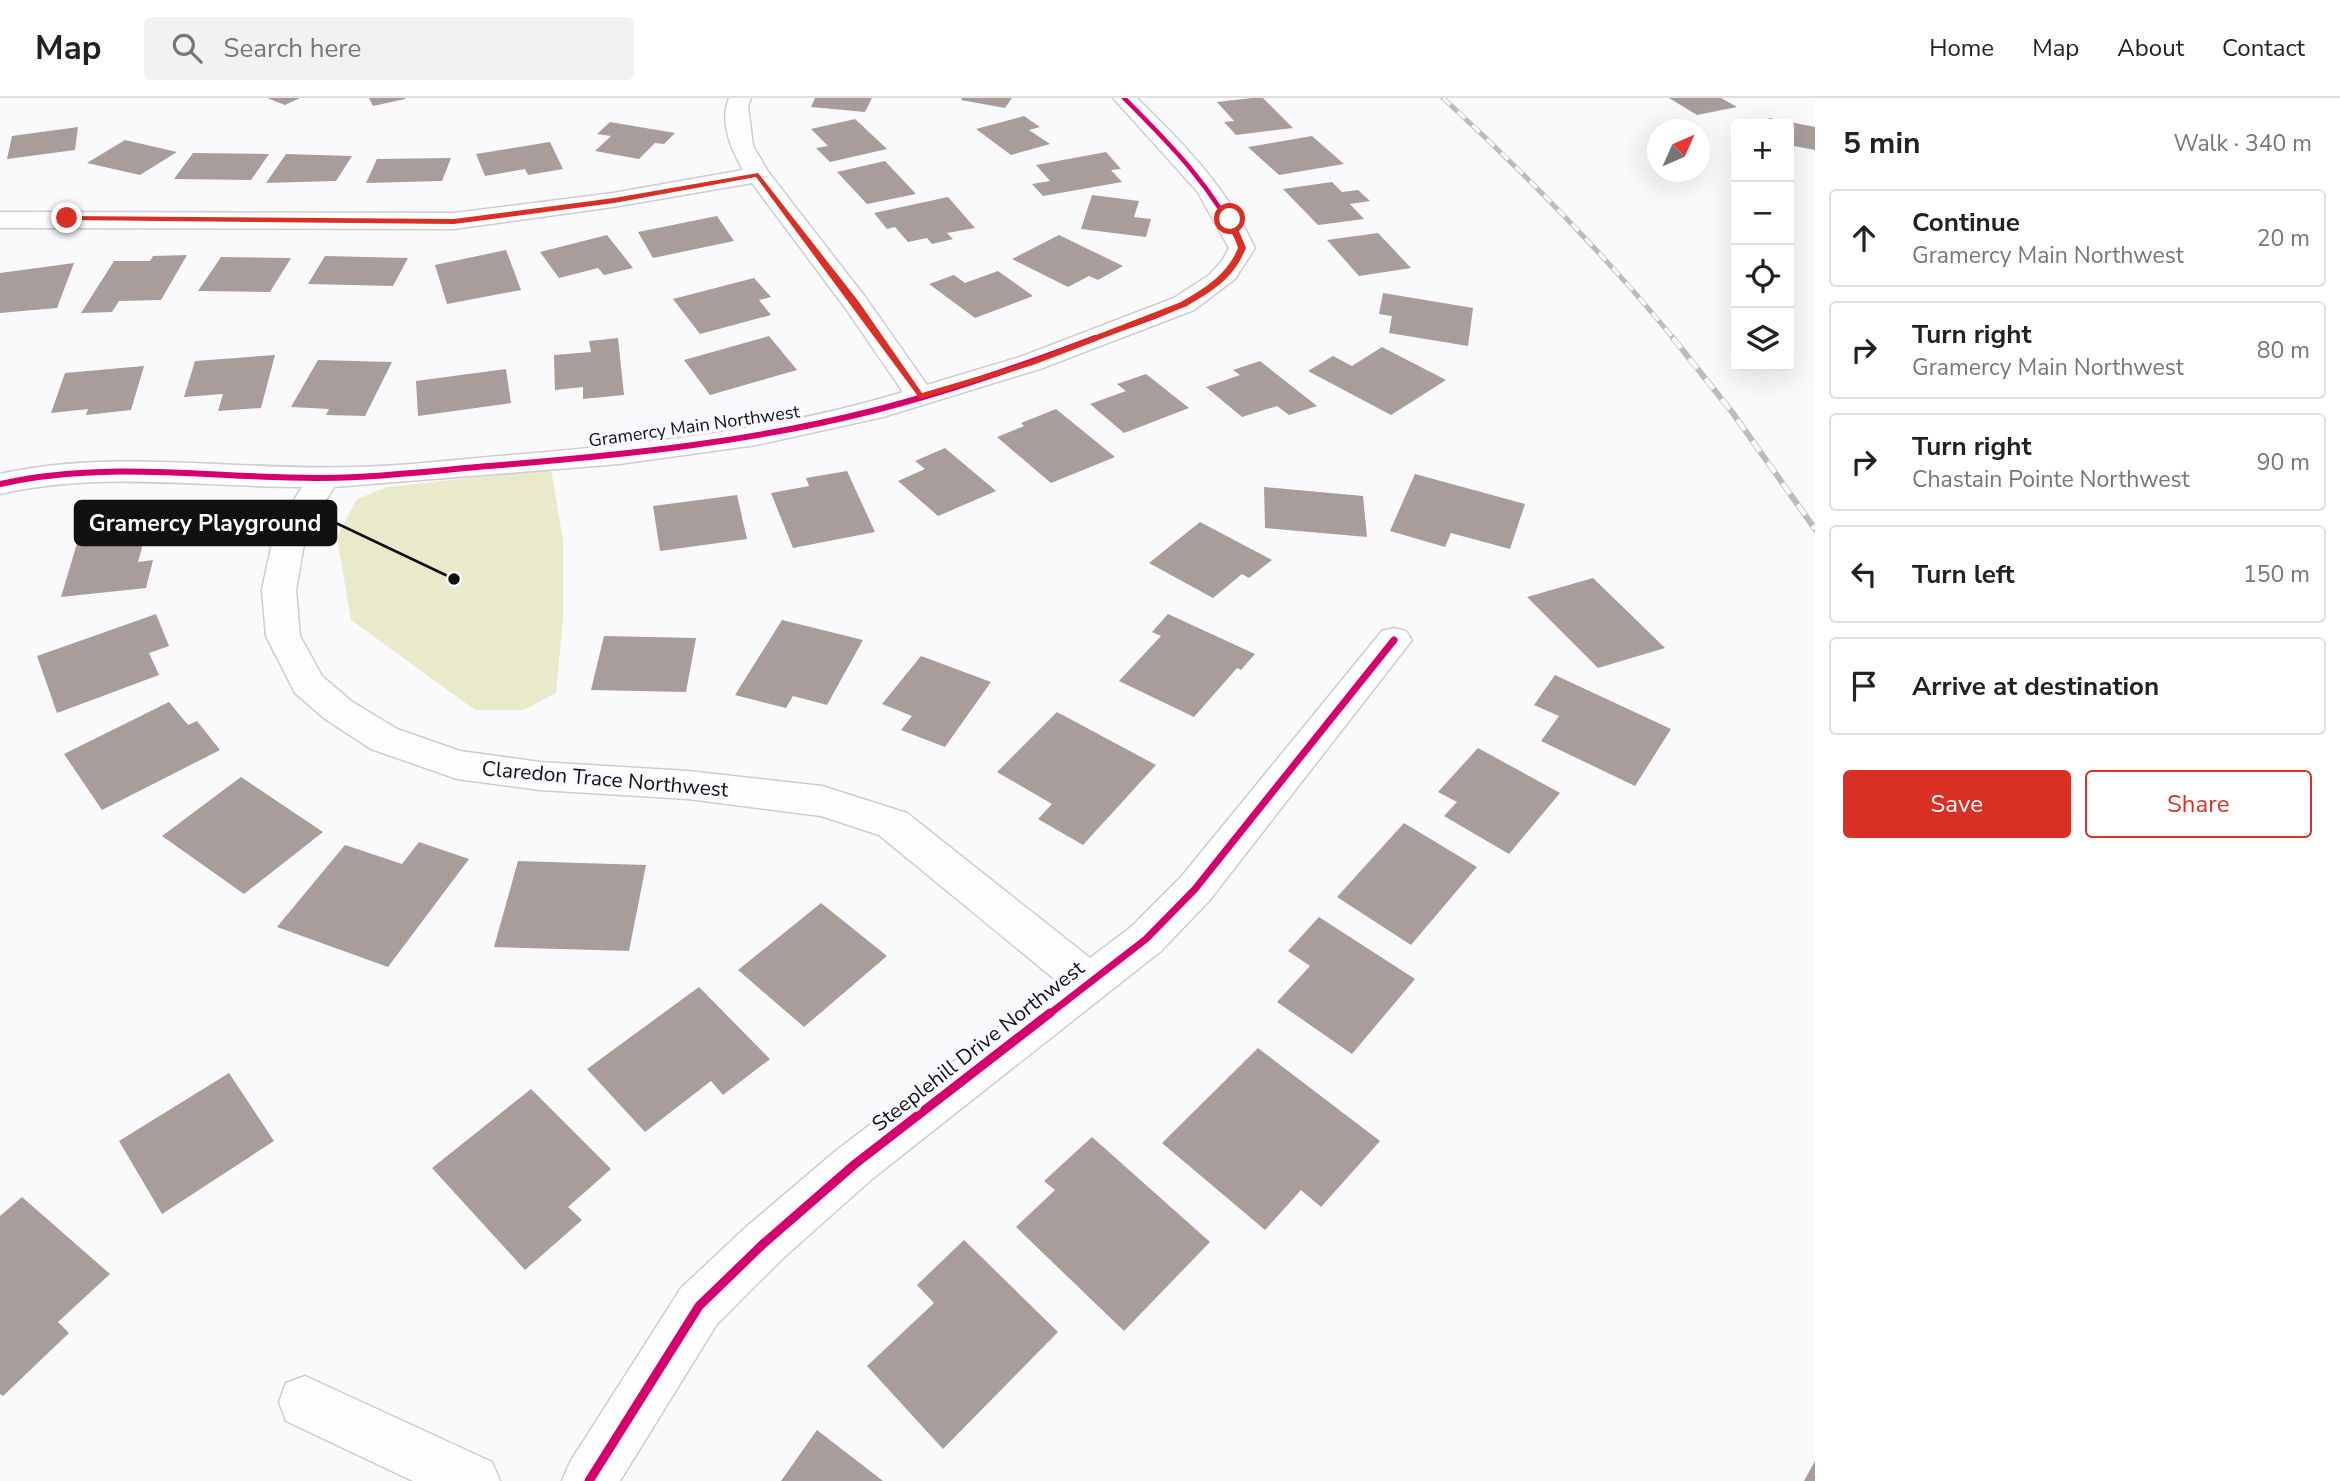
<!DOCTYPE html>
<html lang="en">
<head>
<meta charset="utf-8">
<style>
	body { margin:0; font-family:"Nunito Sans",sans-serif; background:#f2f2f2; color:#222 }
	.controls { position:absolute; right:21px; top:21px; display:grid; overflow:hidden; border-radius:7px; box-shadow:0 7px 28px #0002 }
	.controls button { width:63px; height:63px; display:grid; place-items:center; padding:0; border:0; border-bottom:2px solid #e0e0e0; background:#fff; color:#222; font:35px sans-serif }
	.compass { position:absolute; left:1647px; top:21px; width:63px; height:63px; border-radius:50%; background:#fff; box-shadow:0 7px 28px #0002; rotate:45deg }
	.stop { position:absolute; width:21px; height:21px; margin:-16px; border:5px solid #d93025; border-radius:50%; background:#fff }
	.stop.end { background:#d93025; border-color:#fff; box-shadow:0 2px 7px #0008 }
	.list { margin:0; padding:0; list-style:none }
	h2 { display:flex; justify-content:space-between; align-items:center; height:91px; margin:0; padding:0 28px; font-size:30px }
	h2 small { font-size:23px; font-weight:400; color:#767676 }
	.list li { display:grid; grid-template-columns:46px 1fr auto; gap:21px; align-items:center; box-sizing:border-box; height:98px; margin:0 14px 14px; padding:0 14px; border:2px solid #e0e0e0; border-radius:7px }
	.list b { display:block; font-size:26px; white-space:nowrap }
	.list p { margin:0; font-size:23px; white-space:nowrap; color:#767676 }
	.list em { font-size:23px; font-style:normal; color:#767676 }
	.actions { display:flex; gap:14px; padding:21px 28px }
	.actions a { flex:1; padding:16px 0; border:2px solid #d93025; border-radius:7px; text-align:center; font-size:24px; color:#d93025 }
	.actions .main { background:#d93025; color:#fff }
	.icon { flex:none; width:38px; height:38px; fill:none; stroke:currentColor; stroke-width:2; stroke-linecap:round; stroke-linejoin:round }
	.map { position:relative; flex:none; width:1815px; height:1383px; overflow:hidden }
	header { display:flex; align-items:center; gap:42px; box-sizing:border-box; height:98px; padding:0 35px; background:#fff; border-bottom:2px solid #e0e0e0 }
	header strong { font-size:33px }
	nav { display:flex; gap:38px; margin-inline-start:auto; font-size:24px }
	.search { width:490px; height:63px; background:#f2f2f2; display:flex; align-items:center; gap:18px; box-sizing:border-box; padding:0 24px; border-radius:7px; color:#767676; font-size:26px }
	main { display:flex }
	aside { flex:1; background:#fff }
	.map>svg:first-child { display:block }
</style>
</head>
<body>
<header>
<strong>Map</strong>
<div class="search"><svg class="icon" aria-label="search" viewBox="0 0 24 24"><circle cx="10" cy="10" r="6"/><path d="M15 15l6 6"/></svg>Search here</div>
<nav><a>Home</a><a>Map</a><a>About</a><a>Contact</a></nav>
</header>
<main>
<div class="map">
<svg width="1815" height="1383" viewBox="0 0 1815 1383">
	<rect width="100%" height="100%" fill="#fafafd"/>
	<path fill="#e8eac9" d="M551,371L563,442V521L556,595L524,612H475L351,522L337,439L357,401L387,389Z"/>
	<g fill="#a89d9a">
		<path d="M267,0H300L285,7Z"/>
		<path d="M369,0H405V1L373,8Z"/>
		<path d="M815,0H872L865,14L811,9Z"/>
		<path d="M962,0H1012L1005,10L961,2Z"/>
		<path d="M1252,0H1263L1293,30L1236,37L1224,24L1234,23L1217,4Z"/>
		<path d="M1669,0H1721L1737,9L1697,17Z"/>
		<path d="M1024,18L1040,29L1029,32L1050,46L1011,57L976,31Z"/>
		<path d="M1769,20L1815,29V52L1789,47V26H1767Z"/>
		<path d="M855,21L887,51L830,64L816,50L828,48L811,31Z"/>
		<path d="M610,24L675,35L664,46L655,45L639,61L595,53L611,38L597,36Z"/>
		<path d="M78,29L75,52L7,61L12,38Z"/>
		<path d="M1312,38L1344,66L1279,77L1248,49Z"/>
		<path d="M125,42L177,54L140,77L87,65Z"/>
		<path d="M550,44L563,71L528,77L525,71L485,78L476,56Z"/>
		<path d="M1106,54L1121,71L1111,72L1122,84L1043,98L1032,86L1050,83L1036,67Z"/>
		<path d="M193,55L269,56L251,82L174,81Z"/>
		<path d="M286,56L352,58L336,83L266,85Z"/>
		<path d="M451,60L442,83L366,85L377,61Z"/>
		<path d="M885,63L916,96L867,106L837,74Z"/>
		<path d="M1332,84L1342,94L1358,92L1370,103L1350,106L1364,121L1318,127L1283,91Z"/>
		<path d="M1092,97L1139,103L1134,119L1151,121L1146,139L1081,131Z"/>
		<path d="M948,99L975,130L947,135L953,141L932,146L927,140L908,144L895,129L887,131L874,115Z"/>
		<path d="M717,118L734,143L653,160L638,134Z"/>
		<path d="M1378,135L1411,170L1359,178L1327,142Z"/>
		<path d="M607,137L633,170L604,177L598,170L559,180L540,154Z"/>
		<path d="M1059,137L1123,168L1098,182L1089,178L1068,189L1012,161Z"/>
		<path d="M506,152L521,192L447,206L435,167Z"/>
		<path d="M187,157L161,202L119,203L112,214L81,215L114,163H150L153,158Z"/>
		<path d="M325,158L408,160L393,188L308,186Z"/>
		<path d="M221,159L291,160L270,194L198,193Z"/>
		<path d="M74,165L57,210L0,215V175Z"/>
		<path d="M998,173L1033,198L975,220L929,186L954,177L965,185Z"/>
		<path d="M754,180L771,199L759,202L771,217L700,236L673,201Z"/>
		<path d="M1383,195L1473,210L1468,248L1389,235L1392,218L1379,216Z"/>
		<path d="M769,238L797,272L710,297L684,262Z"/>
		<path d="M618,240L624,297L583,301V289L555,292L554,257L591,254L589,243Z"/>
		<path d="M1382,249L1446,282L1391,317L1308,273L1333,258L1352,268Z"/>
		<path d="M275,257L261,310L218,313L223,296L184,299L195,263Z"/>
		<path d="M318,262L392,264L365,318L326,317L329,311L291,309Z"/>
		<path d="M1260,263L1317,308L1289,317L1277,308L1242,319L1206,289L1240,277L1233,272Z"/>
		<path d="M144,268L131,312L86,317L88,311L51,315L65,275Z"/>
		<path d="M506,271L511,305L418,318L416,283Z"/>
		<path d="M1146,276L1189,310L1124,335L1090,306L1126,293L1117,286Z"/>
		<path d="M1056,311L1115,359L1051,385L997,339L1024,328L1021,325Z"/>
		<path d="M945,350L996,393L938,418L898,383L925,371L915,363Z"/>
		<path d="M847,373L875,434L793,450L771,395L809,388L806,380Z"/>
		<path d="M1415,376L1525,406L1510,451L1451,435L1445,449L1390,433Z"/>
		<path d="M1264,389L1363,398L1367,439L1265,430Z"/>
		<path d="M737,397L747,441L660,453L653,408Z"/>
		<path d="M1200,424L1272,462L1249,480L1242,476L1213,500L1149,465Z"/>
		<path d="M146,435L138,464L153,462L146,490L61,499L78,442Z"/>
		<path d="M1593,480L1665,550L1598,570L1527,499Z"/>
		<path d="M156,516L169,548L149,555L159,577L57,615L37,558Z"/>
		<path d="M1168,516L1255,556L1241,572L1237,570L1194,619L1119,583L1161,538L1152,534Z"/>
		<path d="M782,522L863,542L827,607L793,598L786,610L735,597Z"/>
		<path d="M604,538L696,540L686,594L591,592Z"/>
		<path d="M921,558L991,584L945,649L901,632L912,618L882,606Z"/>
		<path d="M1555,577L1671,631L1635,688L1541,643L1559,618L1534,607Z"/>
		<path d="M169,604L188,627L197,623L220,652L102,712L64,656Z"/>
		<path d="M1057,614L1156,667L1083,747L1038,721L1052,706L997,674Z"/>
		<path d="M1478,650L1560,695L1509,756L1444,718L1457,704L1438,694Z"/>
		<path d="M241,679L323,734L244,796L162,738Z"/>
		<path d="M1404,725L1477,769L1411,847L1337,799Z"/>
		<path d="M419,744L469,761L388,869L277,829L345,747L402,766Z"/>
		<path d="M518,763L646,767L629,853L494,849Z"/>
		<path d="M821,805L887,858L804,929L738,872Z"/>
		<path d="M1319,819L1415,881L1352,956L1277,904L1310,868L1288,853Z"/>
		<path d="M699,889L770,961L723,997L711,983L645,1034L587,971Z"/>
		<path d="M1258,950L1380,1043L1321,1109L1301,1092L1265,1132L1162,1045Z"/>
		<path d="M229,975L274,1043L162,1116L119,1043Z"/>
		<path d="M531,991L611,1071L568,1109L582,1122L525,1172L432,1070Z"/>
		<path d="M1092,1039L1210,1144L1124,1233L1016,1129L1055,1092L1044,1083Z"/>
		<path d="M22,1099L110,1176L58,1224L69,1235L3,1298L0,1296V1118Z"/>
		<path d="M964,1142L1058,1234L943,1351L867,1268L934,1205L917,1187Z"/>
		<path d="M817,1332L883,1383H781Z"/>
		<path d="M1815,1363V1383H1804Z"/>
	</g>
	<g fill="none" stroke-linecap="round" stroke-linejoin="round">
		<defs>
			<g id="minor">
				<path d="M729,0H751L748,8L753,48L769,75L866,200L927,287L1020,259L1174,200L1209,177L1222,163L1229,150L1197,93L1113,0H1137C1184,46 1227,90 1255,150L1235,181L1194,212L1040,271L883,319L756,347L619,366L334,389L306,435L296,492L300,538L322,578L351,603L397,631L460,653L540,664L688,673L822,688L907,715L1090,860L1131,829L1181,779L1382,533L1394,530L1406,533L1412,542L1209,803L1161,853L872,1081L780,1163L717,1226L620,1383H562L570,1364L681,1190L746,1129L838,1051L1058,884L879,737L821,718L688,701L540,692L457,681L371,651L325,621L295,595L266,538L262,492L274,435L302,389C202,389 99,373 0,396V376C115,350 236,373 353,369C406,368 459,361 512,357C643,346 776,333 903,294L846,211L752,85L613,109L454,131L0,130V114L454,115L613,95L743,72C731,51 719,24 729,0Z"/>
				<path d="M305,1278L492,1364L500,1383H413L286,1323L279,1304L286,1285Z"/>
			</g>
		</defs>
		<use href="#minor" stroke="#cdcdcf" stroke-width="3"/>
		<use href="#minor" fill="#fefeff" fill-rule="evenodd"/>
		<defs>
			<path id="rail-far1" d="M1443,0C1526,76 1603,155 1675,242"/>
			<path id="rail" d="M1673,240L1732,314L1815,431"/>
		</defs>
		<use href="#rail-far1" stroke="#bcbcbd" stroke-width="5"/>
		<use href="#rail" stroke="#bcbcbd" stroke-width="6"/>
		<use href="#rail-far1" stroke="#f9f9fe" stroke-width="3.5" stroke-dasharray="10" stroke-linecap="butt"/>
		<use href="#rail" stroke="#f9f9fe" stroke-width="4.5" stroke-dasharray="13" stroke-linecap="butt"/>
		<defs>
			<path id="cycleway-far3" d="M1090,242C1144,221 1215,207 1242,150C1214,90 1170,46 1124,0"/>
			<path id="cycleway-far2" d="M0,386C117,359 238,385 357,379C409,376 461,370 513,366C633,356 754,343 872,313C947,294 1022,268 1095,240"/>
			<path id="cycleway-far1" d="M1048,917L1146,841L1195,791L1394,542"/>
			<path id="cycleway" d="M589,1383L699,1208L763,1146L855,1066L1050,915"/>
		</defs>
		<use href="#cycleway-far3" stroke="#f9f9fe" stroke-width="7"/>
		<use href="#cycleway-far2" stroke="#f9f9fe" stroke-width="10"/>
		<use href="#cycleway-far1" stroke="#f9f9fe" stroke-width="11"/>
		<use href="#cycleway" stroke="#f9f9fe" stroke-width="13"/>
		<use href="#cycleway-far3" stroke="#d6006c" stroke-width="4.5"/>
		<use href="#cycleway-far2" stroke="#d6006c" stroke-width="6"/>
		<use href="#cycleway-far1" stroke="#d6006c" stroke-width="7"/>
		<use href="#cycleway" stroke="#d6006c" stroke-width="9"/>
	</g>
	<path fill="#d93025" d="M758,75L859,204L922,295L1027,264L1181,204C1205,190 1227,177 1238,150L1228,119L1234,121L1246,150C1233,181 1215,191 1187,208L1033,267L920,301L756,79L614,105L454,126L67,122L63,120L67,118L454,121L614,100Z"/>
	<g text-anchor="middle" stroke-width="7" stroke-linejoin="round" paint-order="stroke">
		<g font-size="18" fill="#111012" stroke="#f9f9fe">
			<text transform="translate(694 328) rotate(-8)" y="6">Gramercy Main Northwest</text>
		</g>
		<g font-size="21" fill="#111012" stroke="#f9f9fe">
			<text transform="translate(605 681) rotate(5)" y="7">Claredon Trace Northwest</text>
			<text transform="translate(978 948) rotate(-38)" y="7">Steeplehill Drive Northwest</text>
		</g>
	</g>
	<path fill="none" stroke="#111012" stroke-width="2.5" d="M454 481L336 425"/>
	<circle fill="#111012" stroke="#f9f9fe" stroke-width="2.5" cx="454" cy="481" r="7"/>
	<rect fill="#111012" stroke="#111012" stroke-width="2.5" x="75" y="403" width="261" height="44" rx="7"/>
	<g font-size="23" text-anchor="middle" font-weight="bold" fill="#fff">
		<text x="205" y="433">Gramercy Playground</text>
	</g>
</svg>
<div class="controls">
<button>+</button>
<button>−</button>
<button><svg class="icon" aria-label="locate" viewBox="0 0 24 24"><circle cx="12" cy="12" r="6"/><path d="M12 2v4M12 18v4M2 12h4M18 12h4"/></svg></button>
<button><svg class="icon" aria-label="layers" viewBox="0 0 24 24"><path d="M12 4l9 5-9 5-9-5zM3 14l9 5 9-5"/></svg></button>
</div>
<svg class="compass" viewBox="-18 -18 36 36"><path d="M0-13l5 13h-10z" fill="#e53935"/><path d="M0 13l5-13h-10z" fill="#767676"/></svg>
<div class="stop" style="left:1230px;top:121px"></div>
<div class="stop end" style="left:67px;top:120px"></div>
</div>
<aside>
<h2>5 min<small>Walk · 340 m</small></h2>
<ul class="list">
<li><svg class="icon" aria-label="ahead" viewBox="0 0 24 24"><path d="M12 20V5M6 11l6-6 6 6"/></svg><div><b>Continue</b><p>Gramercy Main Northwest</p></div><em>20 m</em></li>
<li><svg class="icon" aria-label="right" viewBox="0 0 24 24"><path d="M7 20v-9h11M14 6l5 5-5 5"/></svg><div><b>Turn right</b><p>Gramercy Main Northwest</p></div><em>80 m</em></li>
<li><svg class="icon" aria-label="right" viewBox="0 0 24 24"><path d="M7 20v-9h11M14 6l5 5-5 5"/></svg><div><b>Turn right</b><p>Chastain Pointe Northwest</p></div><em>90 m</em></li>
<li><svg class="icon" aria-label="left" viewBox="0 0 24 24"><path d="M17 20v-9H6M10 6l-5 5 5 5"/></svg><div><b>Turn left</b></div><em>150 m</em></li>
<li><svg class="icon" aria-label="arrive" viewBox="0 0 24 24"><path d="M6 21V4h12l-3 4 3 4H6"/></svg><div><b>Arrive at destination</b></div></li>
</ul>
<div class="actions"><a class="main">Save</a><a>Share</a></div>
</aside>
</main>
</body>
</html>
